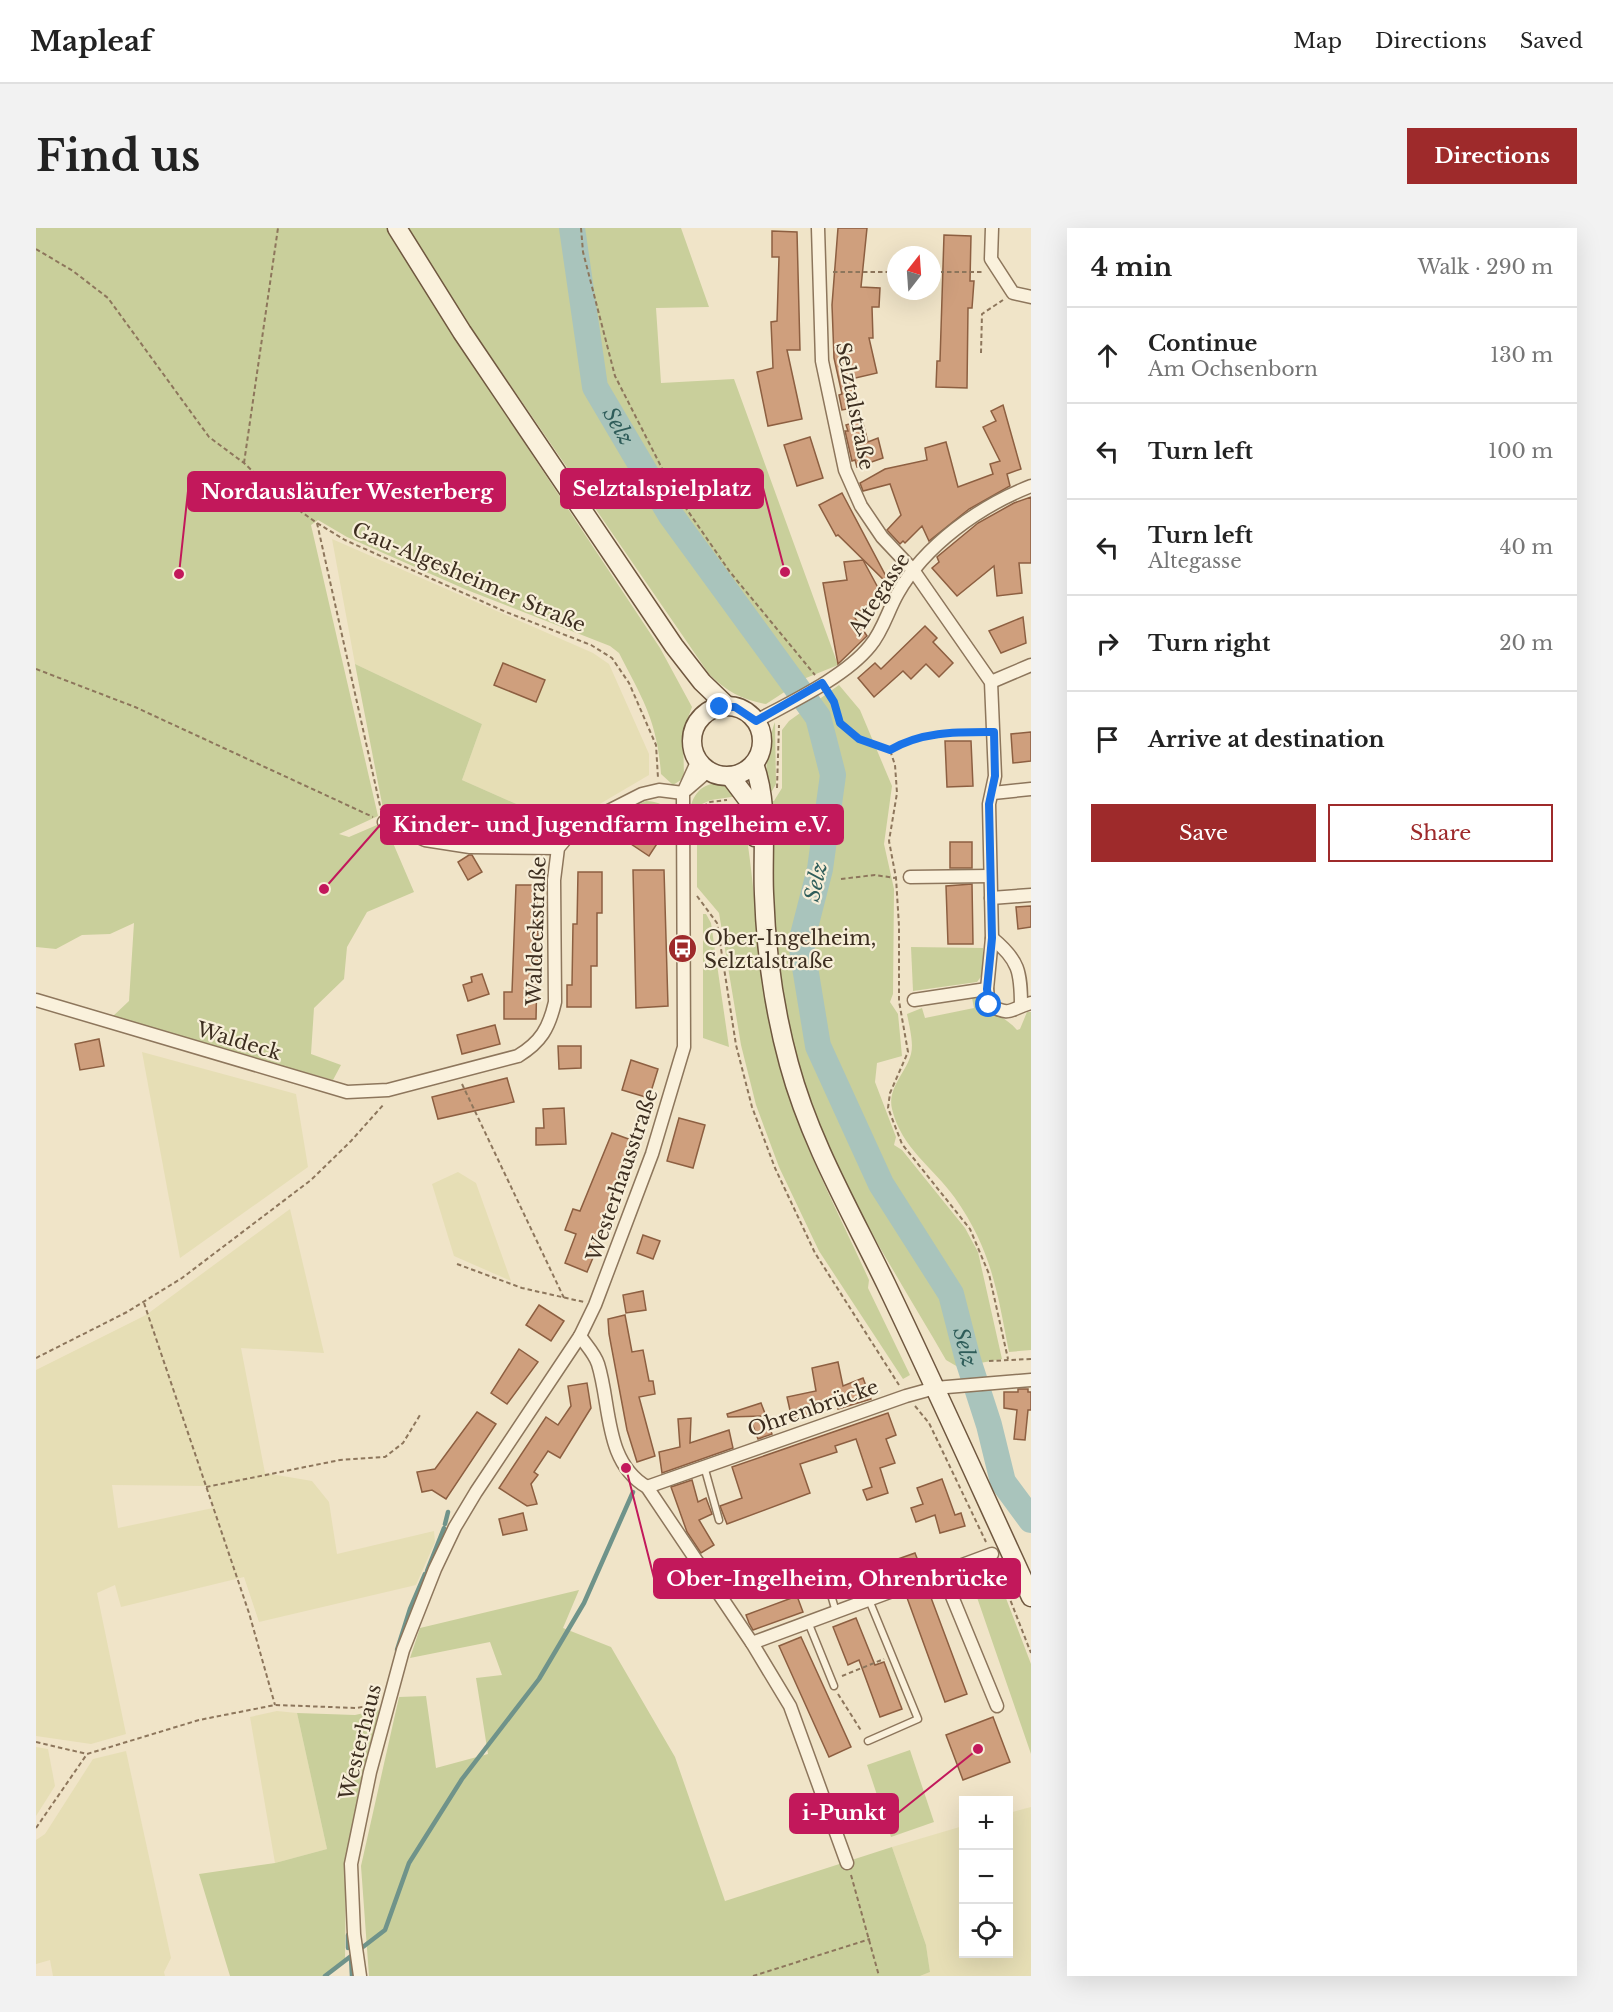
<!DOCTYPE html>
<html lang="en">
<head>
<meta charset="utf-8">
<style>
	body { margin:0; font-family:"Libre Baskerville",serif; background:#f2f2f2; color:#222 }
	.controls { position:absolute; right:18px; bottom:18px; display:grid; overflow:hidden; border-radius:0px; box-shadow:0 6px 24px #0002 }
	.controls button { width:54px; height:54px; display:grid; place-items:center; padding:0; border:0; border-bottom:2px solid #e0e0e0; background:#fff; color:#222; font:30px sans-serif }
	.compass { position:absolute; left:851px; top:18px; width:54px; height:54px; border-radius:50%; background:#fff; box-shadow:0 6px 24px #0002; rotate:17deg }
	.stop { position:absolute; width:18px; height:18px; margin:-14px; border:4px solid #1a73e8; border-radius:50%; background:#fff }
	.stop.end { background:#1a73e8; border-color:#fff; box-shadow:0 2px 6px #0008 }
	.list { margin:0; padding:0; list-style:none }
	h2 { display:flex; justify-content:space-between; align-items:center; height:78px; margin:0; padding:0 24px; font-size:26px }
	h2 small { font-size:20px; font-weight:400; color:#767676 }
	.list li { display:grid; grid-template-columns:39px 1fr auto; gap:18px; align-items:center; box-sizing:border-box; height:96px; padding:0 24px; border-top:2px solid #e0e0e0 }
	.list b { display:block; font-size:22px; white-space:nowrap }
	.list p { margin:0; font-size:20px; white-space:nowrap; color:#767676 }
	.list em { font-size:20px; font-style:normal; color:#767676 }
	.actions { display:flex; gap:12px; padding:18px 24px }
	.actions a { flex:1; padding:14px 0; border:2px solid #9e2a2b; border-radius:0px; text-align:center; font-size:21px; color:#9e2a2b }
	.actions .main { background:#9e2a2b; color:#fff }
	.icon { flex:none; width:33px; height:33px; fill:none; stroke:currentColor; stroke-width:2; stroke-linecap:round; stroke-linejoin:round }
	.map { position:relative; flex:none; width:995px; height:1748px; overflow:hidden; border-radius:0px }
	header { display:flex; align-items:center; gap:36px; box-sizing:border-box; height:84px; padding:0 30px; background:#fff; border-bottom:2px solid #e0e0e0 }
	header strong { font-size:28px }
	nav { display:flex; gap:33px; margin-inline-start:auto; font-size:21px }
	.intro { display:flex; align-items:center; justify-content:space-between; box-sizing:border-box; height:144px; padding:0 36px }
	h1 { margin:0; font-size:42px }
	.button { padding:15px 27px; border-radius:0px; background:#9e2a2b; color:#fff; font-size:21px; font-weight:700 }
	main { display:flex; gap:36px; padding:0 36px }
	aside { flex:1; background:#fff; border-radius:0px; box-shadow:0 6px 24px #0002 }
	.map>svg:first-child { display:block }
</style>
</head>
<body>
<header>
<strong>Mapleaf</strong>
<nav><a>Map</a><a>Directions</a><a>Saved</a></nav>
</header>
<div class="intro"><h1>Find us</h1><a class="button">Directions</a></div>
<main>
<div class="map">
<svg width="995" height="1748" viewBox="0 0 995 1748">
	<rect width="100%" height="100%" fill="#f0e4c8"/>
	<g fill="#e6deb5" fill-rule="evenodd">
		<path d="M296,311L557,425L573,436L613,526V547L528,597L426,552L446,496L319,436Z"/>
		<path d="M106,824L260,866L272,939L144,1030Z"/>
		<path d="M422,944L440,955L475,1053L418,1028L396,956Z"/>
		<path d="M254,981L288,1125L205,1120L229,1245L276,1253L293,1274L301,1326L398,1303L399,1314L380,1357L223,1394L208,1349L85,1379L79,1357L61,1365L90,1506L55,1516L0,1508V1142L110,1087ZM76,1257L171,1258L177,1280L82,1300Z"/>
		<path d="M241,1483L261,1485L291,1621L239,1635L214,1489Z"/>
		<path d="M0,1519L12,1521L19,1558L0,1588Z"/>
		<path d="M90,1523L135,1730L128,1744L129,1748H17L14,1732L0,1736V1612L9,1606L57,1531Z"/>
		<path d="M995,1579V1748H884L894,1744L890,1717L856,1619L927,1598V1726H972L973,1585Z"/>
	</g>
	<g fill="#c9cf9b">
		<path d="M0,0H351L411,98L624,420L656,479L647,503L648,550L637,557L625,546C621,492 607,472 583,425L574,418L431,362L311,309L282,292L275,297L342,588L303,606L313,609L348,594L378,664L331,684L311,719L308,751L278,780L275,826L305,837L297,852L75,790L93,773L98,695L74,706L46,707L20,721L0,719Z"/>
		<path d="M370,0H645L673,79L620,80L625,155L698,151L802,437L770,450L730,476C706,472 690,463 673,446L429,91Z"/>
		<path d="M319,436L446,496L426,552L528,597L492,617L432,615L390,606L349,591Z"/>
		<path d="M803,457L824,482L856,558L848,616L858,661L857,766L854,774L862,786L866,828L841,835L839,854L860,909L858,917L866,922L929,1000L942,1024L966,1131L922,1139L910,1132C855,1036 789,939 760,831C738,747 736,659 731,573H738L746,560V502L753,493Z"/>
		<path d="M739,494L740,556L736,563L730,564C729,545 732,511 739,494Z"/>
		<path d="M680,555L687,556L702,568L675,572L666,576L652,594C654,574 659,558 680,555Z"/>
		<path d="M610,573C631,574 634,583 634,602L601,577Z"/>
		<path d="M699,579L708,590C723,682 723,779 753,869C774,932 806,992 833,1052L832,1060L874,1147L867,1151L783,1023L743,939L720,877L705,817L683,685L661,659V610L668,586L682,580Z"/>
		<path d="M667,686H670L675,695L693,819L667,810Z"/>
		<path d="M875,719L947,720V746L941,754L877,763Z"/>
		<path d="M944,769C953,786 968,787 981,802L984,801L991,784H995V1122L973,1124C961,1063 956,1023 919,970C898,940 865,920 856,881C851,860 870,845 875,826C878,815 873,797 871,786L886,780L889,790L938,780L936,770Z"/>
		<path d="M954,1339L960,1344L995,1436V1526L935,1352L949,1346L948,1341Z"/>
		<path d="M543,1362L527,1400L575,1419L639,1529L689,1673L856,1619L890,1717L894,1744L884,1748H333L325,1638L363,1469L390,1468L400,1540L452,1526L440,1450L466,1447L454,1414L374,1430L384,1400Z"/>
		<path d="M346,1481L310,1627L309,1733L292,1748H194L163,1646L239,1635L291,1621L261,1485L319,1487Z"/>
		<path d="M874,1522L898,1594L855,1609L831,1537Z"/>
	</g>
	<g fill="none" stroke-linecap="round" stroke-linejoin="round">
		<g stroke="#6f938a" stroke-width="4.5">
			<path d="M409,1296L412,1284"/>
			<path d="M391,1343L408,1300"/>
			<path d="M361,1422L374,1381L389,1346"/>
			<path d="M312,1720V1707"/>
			<path d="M315,1729L316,1748"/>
			<path d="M289,1748L349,1702L373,1635L426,1551L503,1451L548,1375L597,1264"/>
		</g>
		<path stroke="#a9c4bc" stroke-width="26" id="s1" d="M536,0L559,159L634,286L782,489L797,547L784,641L765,715L782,818L845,956L915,1066L932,1132L953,1197L967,1254L995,1292"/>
	</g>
	<g fill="#cf9f7d" stroke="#8d5f41" stroke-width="1.5">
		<path d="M802,0H831L825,59L844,60L843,79H836L837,110H833L841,145L815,151L823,179L806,182L803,167L806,166L798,130L796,77Z"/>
		<path d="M736,3L761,4L764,122H751L766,191L732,198L721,144L737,140L735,94L741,93L743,29H736Z"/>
		<path d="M908,7L935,8L934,53H938L936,80H932L931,160L900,159L901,133H904Z"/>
		<path d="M967,177L985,241L971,246L974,258L933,281L893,313L886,298L869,315L867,313L864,316L851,302L865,287L854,256L827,263L824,255L849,241L891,232L889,220L910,214L922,259L957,246L954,236L964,233L947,199L960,193L955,183Z"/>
		<path d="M826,192L832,214L842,210L847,230L821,239L819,232L816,233L809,203H812L810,197Z"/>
		<path d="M774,209L787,250L761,258L748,217Z"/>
		<path d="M806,265L853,354L851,355L802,307L800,308L783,277Z"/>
		<path d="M995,269V335H983L986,365L961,368L958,338L921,368L896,340L903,334L901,329L942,295L978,275Z"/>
		<path d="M827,332L847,369L817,387L831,408L802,436L787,355L811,352L808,334Z"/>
		<path d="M987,389L990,415L965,425L953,403Z"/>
		<path d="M889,398L901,410L897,414L917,435L903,449L890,436L875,451L867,443L838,469L822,450L839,435L845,441Z"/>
		<path d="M467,435L509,452L500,474L458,457Z"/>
		<path d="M995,504V533L977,535L975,506Z"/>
		<path d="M909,513H935L937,558L911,559Z"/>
		<path d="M595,583L628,605L613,628L580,606Z"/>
		<rect x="914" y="614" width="22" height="26"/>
		<path d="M433,627H436L446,644L432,652L422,634Z"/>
		<path d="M597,642H628L632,778L600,780Z"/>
		<path d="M542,644H566V685H561V738H555V779H531V757H536L537,696H541Z"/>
		<path d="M936,656L937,716H912L910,658Z"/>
		<path d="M480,657H500L502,700L500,791H468V764H476Z"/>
		<path d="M995,678V699L982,701L980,679Z"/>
		<path d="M446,746L453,766L432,773L427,757L436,754L435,749Z"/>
		<path d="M459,797L464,816L426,826L421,807Z"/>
		<path d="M63,811L68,838L44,842L39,816Z"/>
		<path d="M522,818H545V840L523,841Z"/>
		<path d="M595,832L622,841L613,870L586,862Z"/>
		<path d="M471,850L478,874L402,891L396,869Z"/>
		<path d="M528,880L530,916L500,917V900H508L507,881Z"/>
		<path d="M643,890L669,897L657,940L631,933Z"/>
		<path d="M576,905L598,913L569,993L572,994L551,1044L529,1035L540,1006L529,1002L537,981L544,983Z"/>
		<path d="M607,1007L624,1013L617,1031L601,1025Z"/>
		<path d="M607,1063L610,1082L590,1085L587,1067Z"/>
		<path d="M503,1077L528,1093L515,1113L490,1097Z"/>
		<path d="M589,1087L596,1124L607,1122L613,1153H617L619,1166L603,1169L619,1228L601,1234L591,1202L573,1106L572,1091Z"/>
		<path d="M483,1121L502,1134L471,1176L455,1165Z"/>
		<path d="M802,1134L807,1158L827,1150L835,1171L802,1181L800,1171L778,1175L780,1186L756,1191L751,1169L780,1163L776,1140Z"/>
		<path d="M551,1155L555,1180L524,1230L512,1223L498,1244L502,1247L495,1256L501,1276L491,1278L463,1260L510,1189L522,1197L535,1178L532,1158Z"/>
		<path d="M982,1161H992V1164H995V1182H992L989,1212L978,1211L981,1182L968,1180V1164H982Z"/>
		<path d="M725,1175L730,1188L692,1189L691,1186Z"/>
		<path d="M441,1184L460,1196L410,1271L396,1262L386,1264L381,1244L399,1241Z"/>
		<path d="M852,1185L860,1207L850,1211L859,1235L844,1240L852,1265L831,1272L827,1262L836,1259L820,1211L799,1218L801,1224L764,1236L774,1265L691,1296L684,1278L706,1270L696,1239Z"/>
		<path d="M655,1190L654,1215L693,1202L697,1220L626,1245L623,1224L644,1219L642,1191Z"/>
		<path d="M730,1190L736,1206L722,1211L716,1195Z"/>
		<path d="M906,1251L919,1287L925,1285L929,1298L904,1305L899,1287L880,1294L875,1280L887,1276L881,1260Z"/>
		<path d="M656,1252L662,1274L670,1270L676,1286L663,1292L678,1317L665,1325L651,1304L635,1259Z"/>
		<path d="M487,1285L491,1302L467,1307L463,1291Z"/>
		<path d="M879,1325L886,1343L831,1361L825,1344Z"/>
		<path d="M891,1359L931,1466L909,1474L870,1367Z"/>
		<path d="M761,1368L767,1384L717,1402L713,1395L710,1387Z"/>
		<path d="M820,1390L839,1437L848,1434L866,1481L844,1489L823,1432L812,1437L797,1399Z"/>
		<path d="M765,1409L815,1519L793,1529L743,1418Z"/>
		<path d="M957,1489L974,1534L927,1552L910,1507Z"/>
	</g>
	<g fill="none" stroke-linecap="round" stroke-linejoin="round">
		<defs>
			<g id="service">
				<path d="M668,1238L683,1292"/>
				<path d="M791,1353L800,1384"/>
				<path d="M772,1394L798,1458"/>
				<path d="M832,1513L882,1491L833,1372"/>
			</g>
			<g id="minor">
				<path d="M782,0L786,133L809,242L825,278L846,309L877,342L955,454L959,548L953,576L956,710L951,761L953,777C976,789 973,781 995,775"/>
				<path d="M956,0L955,31L977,65L995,69"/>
				<path d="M955,454L995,437"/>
				<path d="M720,493C755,474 809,449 834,418C847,403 852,382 862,365C889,317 944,278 995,258"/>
				<path d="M650,562L672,543"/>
				<path d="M957,565L995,561"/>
				<path d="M348,594L389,612L434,619L522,620"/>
				<path d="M874,649L954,648"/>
				<path d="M955,670L995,667"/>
				<path d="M956,710C983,732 985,744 985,778"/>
				<path d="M0,772L311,864L352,862L482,828C505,814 513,800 519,774L518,652L522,620L539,600L606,566L623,562L647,565"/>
				<path d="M878,772L951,761"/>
				<path d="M544,1108C550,1117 559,1126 562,1136C575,1177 568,1234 611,1259L716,1415L754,1478L811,1635"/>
				<path d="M611,1259L870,1168L899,1160L995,1152"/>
				<path d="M906,1344L961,1478"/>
				<path d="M716,1415L956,1326"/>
				<path d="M324,1748L318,1706L315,1636L334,1544L367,1422L399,1341L419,1299L440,1264L544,1108L559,1077L616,926L648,819L647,565L662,532"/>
			</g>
			<g id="secondary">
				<path d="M361,0L426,104L638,418L666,454L691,478"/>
				<circle cx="691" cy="513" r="35"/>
				<path d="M718,536C733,577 726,623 728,666C730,724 738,781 753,836C774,914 815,984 850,1056C900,1160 947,1265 995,1369"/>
				<path d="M694,548L712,572L719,609"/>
			</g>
		</defs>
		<use href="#service" stroke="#8d765c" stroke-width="9"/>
		<use href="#minor" stroke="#8d765c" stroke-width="15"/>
		<use href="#secondary" stroke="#6f573f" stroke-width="21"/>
		<g stroke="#8d765c" stroke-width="2" stroke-dasharray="4.5 3" stroke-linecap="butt">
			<path d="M545,0L547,24L579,148L636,260L694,344L779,447"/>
			<path d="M0,21L37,43L72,70L173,209L208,235L243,268L281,295L309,312L470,384L555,417L576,430L593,455L620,517L622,550"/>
			<path d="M797,44H860"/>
			<path d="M896,44H946"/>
			<path d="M945,125L946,86L967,72"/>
			<path d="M208,235L242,0"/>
			<path d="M281,295L345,582"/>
			<path d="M0,441L99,479L337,589"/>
			<path d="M792,466L804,495L813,503L823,511L854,522L859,537L861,565L853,613L860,650L863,698V773L872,824L854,865L852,880L866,916L934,1001L953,1046L972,1131"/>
			<path d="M854,522C882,506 912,504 944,504"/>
			<path d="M741,560L743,497"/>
			<path d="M661,583L674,574L691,572"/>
			<path d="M805,651L839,647L859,650"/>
			<path d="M661,668L681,695L700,817L716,879L739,940L779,1025L863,1157"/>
			<path d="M426,856L528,1070"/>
			<path d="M421,1036L486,1060L548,1074"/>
			<path d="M108,1075L213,1385L239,1477"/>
			<path d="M0,1130L91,1084L146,1050L275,952L315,913L348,876"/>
			<path d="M953,1133L995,1131"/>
			<path d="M879,1178L893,1195L950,1314"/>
			<path d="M170,1259L304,1232L349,1229L367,1215L384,1187"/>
			<path d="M961,1338L995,1425"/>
			<path d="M806,1448L848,1431"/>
			<path d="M802,1466L826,1504"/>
			<path d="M0,1514L51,1526L163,1492L239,1477L321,1480L340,1476"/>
			<path d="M0,1600L51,1526"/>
			<path d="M815,1647L843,1748"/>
			<path d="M717,1748L834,1711"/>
		</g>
		<use href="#service" stroke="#faf1dc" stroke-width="6"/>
		<use href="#minor" stroke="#faf1dc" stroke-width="12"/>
		<use href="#secondary" stroke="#faf1dc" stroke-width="18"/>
	</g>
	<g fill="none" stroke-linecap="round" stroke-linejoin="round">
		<path stroke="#1a73e8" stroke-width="8" d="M684,479H699L720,493L786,455L798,474L804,495L823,511L854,522C886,503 922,504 958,504L959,548L953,576L956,710L951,761L953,777"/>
	</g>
	<defs>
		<symbol id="bus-disc" viewBox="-11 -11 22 22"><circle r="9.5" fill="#9e2a2b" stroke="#f7eed8"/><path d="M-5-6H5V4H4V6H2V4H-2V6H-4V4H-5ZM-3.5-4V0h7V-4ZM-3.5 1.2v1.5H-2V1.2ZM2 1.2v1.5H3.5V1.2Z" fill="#fff"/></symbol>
	</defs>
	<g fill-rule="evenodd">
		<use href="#bus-disc" x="630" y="704" width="33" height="33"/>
	</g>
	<g text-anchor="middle" stroke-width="4.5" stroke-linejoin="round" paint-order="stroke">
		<g font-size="20" fill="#3d2e20" stroke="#f7eed8">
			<text transform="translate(819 178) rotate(79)" y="7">Selztalstraße</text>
			<text transform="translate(433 349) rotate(23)" y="7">Gau-Algesheimer Straße</text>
			<text transform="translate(843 366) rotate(-57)" y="7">Altegasse</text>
			<text transform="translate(500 703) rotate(-88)" y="7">Waldeckstraße</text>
			<text transform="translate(203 813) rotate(17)" y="7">Waldeck</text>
			<text transform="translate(586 947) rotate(-71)" y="7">Westerhausstraße</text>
			<text transform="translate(777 1180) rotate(-19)" y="7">Ohrenbrücke</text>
			<text transform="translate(324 1514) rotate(-76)" y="7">Westerhaus</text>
		</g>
		<g font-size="20" fill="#3d2e20" stroke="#f7eed8" text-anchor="start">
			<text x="668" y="717">Ober-Ingelheim,<tspan x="668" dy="23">Selztalstraße</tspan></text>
		</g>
		<g font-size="21" font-style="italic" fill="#2f5d5a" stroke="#f7eed8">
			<text dy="7" stroke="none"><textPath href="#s1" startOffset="206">Selz</textPath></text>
			<text transform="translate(780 654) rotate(-77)" y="7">Selz</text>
			<text dy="7" stroke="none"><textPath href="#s1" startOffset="1232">Selz</textPath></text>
		</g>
	</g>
	<path fill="none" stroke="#c2185b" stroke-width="2" d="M749 344L727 260M143 346L152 263M288 661L345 596M590 1240L618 1350M942 1521L862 1585"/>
	<g fill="#c2185b" stroke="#f7eed8" stroke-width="2">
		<circle cx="749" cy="344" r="6"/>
		<circle cx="143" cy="346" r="6"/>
		<circle cx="288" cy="661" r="6"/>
		<circle cx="590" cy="1240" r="6"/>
		<circle cx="942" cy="1521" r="6"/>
	</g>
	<g fill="#c2185b" stroke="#c2185b" stroke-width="2">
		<rect x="525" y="241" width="202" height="39" rx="6"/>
		<rect x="152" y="244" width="317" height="39" rx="6"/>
		<rect x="345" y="577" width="462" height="39" rx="6"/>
		<rect x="618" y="1331" width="366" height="39" rx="6"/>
		<rect x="754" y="1566" width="108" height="39" rx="6"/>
	</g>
	<g font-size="21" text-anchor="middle" font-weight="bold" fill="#fff">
		<text x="626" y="268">Selztalspielplatz</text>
		<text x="311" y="271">Nordausläufer Westerberg</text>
		<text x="576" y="604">Kinder- und Jugendfarm Ingelheim e.V.</text>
		<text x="801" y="1358">Ober-Ingelheim, Ohrenbrücke</text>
		<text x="808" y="1592">i-Punkt</text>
	</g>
</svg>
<div class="controls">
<button>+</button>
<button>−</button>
<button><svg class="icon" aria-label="locate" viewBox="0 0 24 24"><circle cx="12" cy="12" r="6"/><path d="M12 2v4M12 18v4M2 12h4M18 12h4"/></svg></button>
</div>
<svg class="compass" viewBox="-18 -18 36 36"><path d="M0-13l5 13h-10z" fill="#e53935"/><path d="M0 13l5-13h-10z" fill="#767676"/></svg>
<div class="stop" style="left:953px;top:777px"></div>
<div class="stop end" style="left:684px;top:479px"></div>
</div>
<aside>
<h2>4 min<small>Walk · 290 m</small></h2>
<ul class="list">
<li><svg class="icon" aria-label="ahead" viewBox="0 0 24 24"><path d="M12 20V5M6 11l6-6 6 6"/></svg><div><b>Continue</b><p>Am Ochsenborn</p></div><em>130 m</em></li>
<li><svg class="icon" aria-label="left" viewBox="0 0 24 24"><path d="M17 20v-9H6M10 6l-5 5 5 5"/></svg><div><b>Turn left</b></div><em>100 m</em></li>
<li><svg class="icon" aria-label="left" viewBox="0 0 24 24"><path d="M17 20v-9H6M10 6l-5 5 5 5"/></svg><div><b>Turn left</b><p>Altegasse</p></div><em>40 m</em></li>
<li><svg class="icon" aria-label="right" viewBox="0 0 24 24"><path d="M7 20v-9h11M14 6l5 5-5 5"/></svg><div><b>Turn right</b></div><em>20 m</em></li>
<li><svg class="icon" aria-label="arrive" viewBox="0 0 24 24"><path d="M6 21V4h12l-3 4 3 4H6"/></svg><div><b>Arrive at destination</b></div></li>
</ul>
<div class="actions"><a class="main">Save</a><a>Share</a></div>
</aside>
</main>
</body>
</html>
